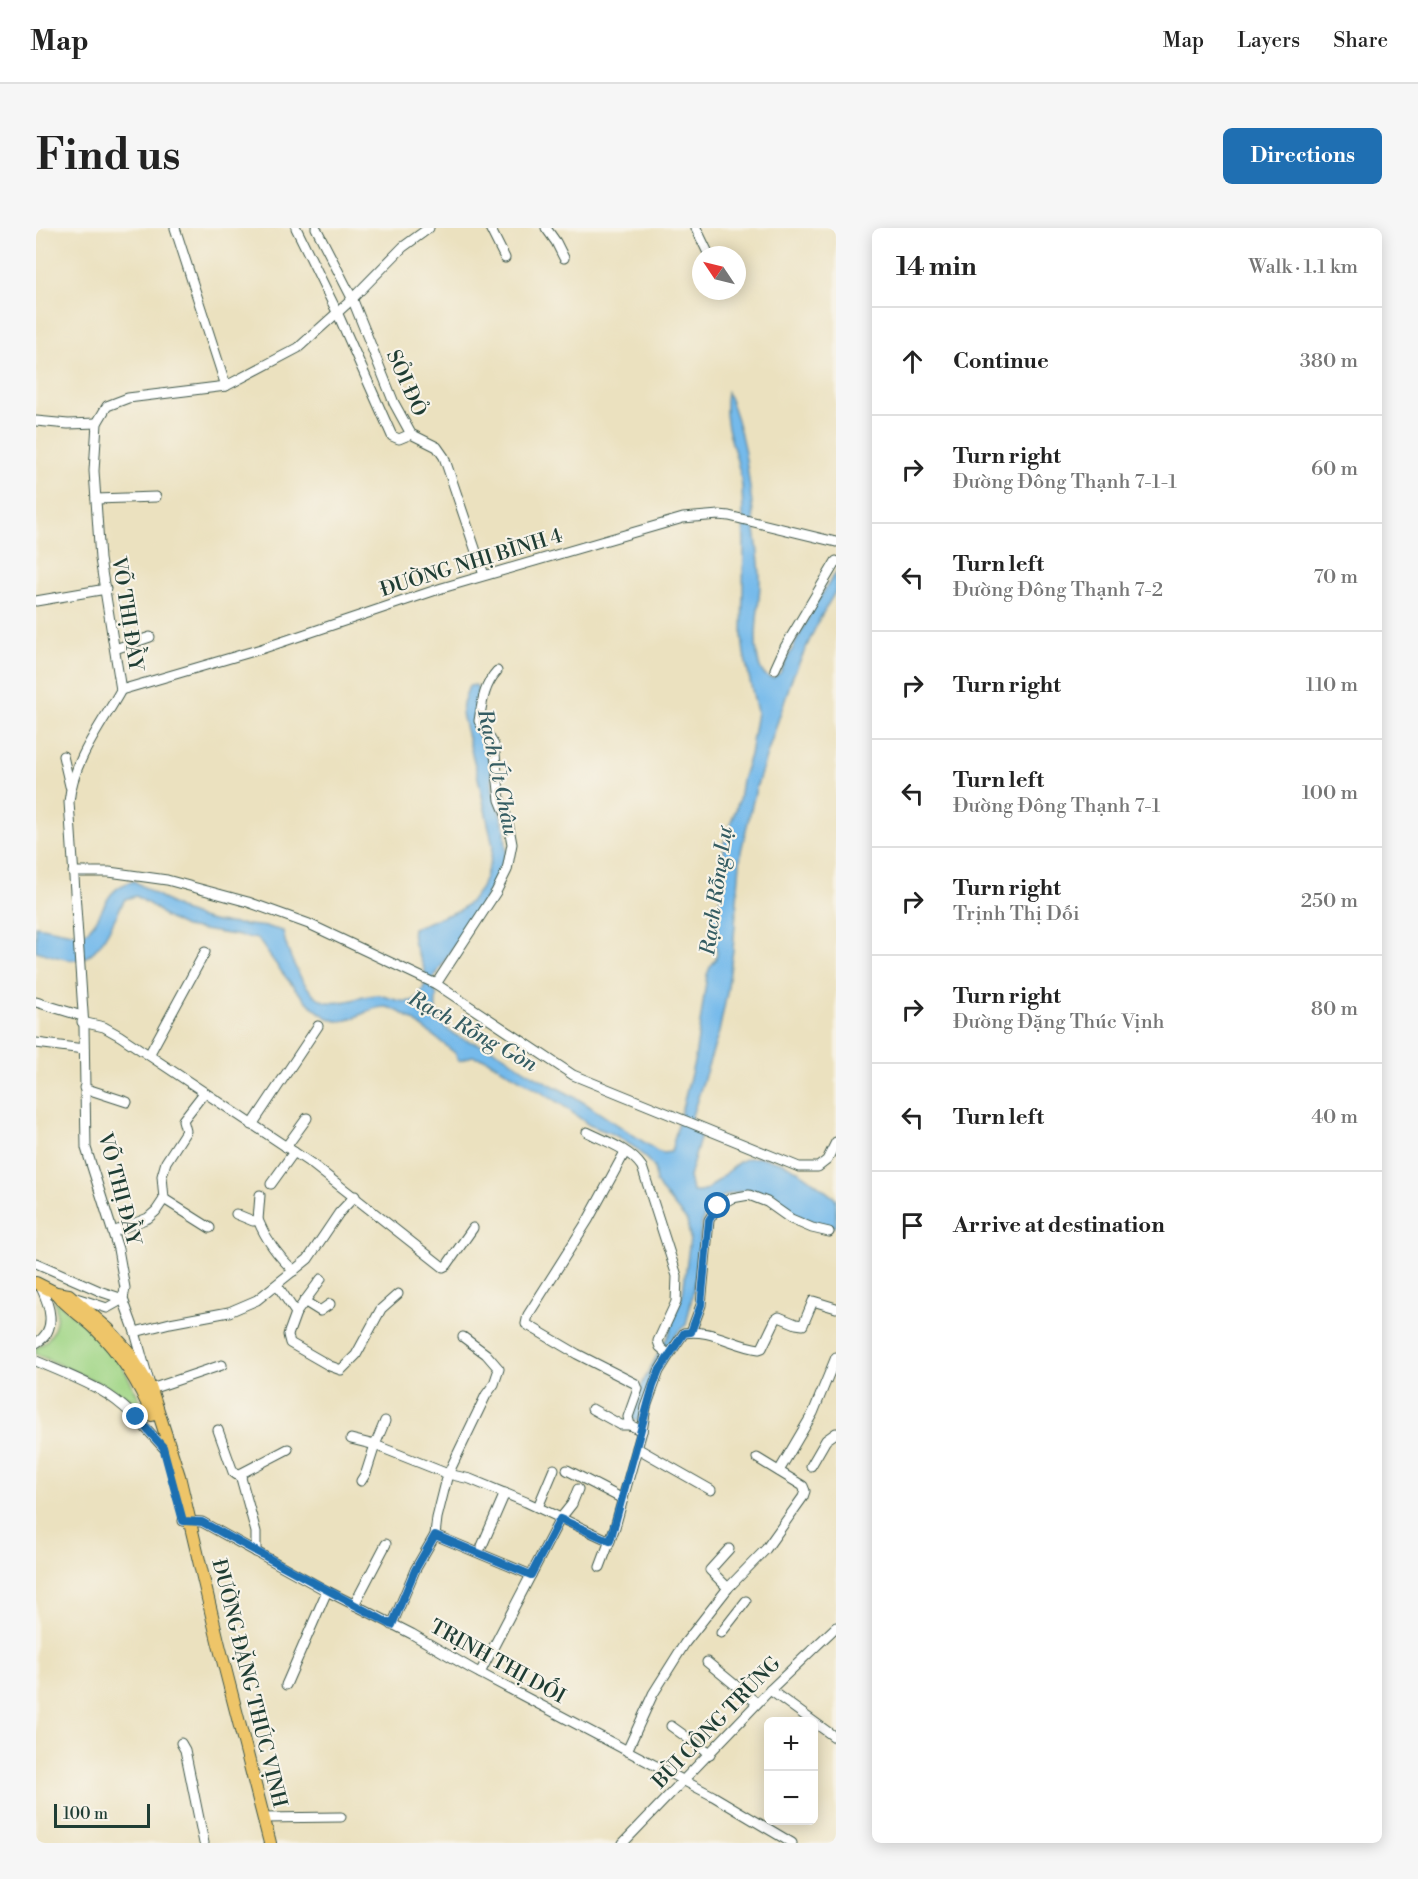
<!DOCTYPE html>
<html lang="en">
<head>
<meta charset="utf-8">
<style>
	body { margin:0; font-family:"Libre Bodoni",serif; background:#f6f6f6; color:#222 }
	.controls { position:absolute; right:18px; bottom:18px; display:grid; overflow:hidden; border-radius:9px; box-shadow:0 3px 15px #0003 }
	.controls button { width:54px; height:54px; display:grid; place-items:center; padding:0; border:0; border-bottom:2px solid #e0e0e0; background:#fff; color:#222; font:30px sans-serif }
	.compass { position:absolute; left:656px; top:18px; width:54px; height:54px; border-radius:50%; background:#fff; box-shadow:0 3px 15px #0003; rotate:305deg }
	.scale { position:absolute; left:18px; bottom:15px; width:96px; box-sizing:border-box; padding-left:6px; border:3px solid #1f3d34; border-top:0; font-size:16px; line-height:21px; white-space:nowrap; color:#1f3d34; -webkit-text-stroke:4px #f7f3e8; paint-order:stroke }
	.stop { position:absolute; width:18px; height:18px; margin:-14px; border:4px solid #1f6fb2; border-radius:50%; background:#fff }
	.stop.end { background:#1f6fb2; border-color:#fff; box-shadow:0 2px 6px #0008 }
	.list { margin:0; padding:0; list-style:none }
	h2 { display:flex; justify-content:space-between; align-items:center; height:78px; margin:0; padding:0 24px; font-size:26px }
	h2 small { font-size:20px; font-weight:400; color:#767676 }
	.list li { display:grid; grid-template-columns:39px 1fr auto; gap:18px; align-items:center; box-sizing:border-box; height:108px; padding:0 24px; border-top:2px solid #e0e0e0 }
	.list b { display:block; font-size:22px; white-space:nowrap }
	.list p { margin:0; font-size:20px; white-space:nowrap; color:#767676 }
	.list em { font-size:20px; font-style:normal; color:#767676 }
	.icon { flex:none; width:33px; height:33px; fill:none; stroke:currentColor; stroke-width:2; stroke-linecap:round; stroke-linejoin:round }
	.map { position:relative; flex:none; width:800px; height:1615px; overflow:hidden; border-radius:9px }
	header { display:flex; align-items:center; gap:36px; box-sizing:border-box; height:84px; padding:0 30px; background:#fff; border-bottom:2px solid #e0e0e0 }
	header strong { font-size:28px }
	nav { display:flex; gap:33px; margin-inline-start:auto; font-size:21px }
	.intro { display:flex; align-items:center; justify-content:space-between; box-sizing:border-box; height:144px; padding:0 36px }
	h1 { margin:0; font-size:42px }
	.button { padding:15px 27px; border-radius:9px; background:#1f6fb2; color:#fff; font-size:21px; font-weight:700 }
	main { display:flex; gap:36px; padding:0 36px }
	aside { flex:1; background:#fff; border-radius:9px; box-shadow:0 3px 15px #0003 }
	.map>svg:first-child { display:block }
</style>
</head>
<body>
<header>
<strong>Map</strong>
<nav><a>Map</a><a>Layers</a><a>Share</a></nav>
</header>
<div class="intro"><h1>Find us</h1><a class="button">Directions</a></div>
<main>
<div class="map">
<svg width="800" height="1615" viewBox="0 0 800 1615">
	<rect width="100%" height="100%" fill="#f7f3e8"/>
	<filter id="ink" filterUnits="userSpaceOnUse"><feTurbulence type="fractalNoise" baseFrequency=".0167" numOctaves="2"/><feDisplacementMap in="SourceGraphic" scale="12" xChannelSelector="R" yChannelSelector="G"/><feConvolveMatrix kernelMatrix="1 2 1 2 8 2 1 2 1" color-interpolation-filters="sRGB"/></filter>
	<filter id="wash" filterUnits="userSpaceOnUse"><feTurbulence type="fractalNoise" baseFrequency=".008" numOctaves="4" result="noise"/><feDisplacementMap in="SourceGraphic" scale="24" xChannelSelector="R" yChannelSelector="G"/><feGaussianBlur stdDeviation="1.35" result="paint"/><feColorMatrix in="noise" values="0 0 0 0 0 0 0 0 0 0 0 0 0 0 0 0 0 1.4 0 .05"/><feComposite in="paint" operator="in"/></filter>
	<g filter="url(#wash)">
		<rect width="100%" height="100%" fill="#ebe1bf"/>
		<path fill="#a0d686" stroke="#608a5d" stroke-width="1.5" d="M18,1071L78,1122L112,1187L87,1166L0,1126V1120C20,1110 24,1091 18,1071Z"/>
		<path fill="#74baeb" stroke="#4a7c90" stroke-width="1.5" d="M691,164C710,209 712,246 718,293C720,313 724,333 724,352C724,380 715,412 724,439C727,446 729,449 737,450L744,445L779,377L800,344V362L783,392L756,450L720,560L705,623L697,722L691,765L683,804L653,897L655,901L665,907L653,949L656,963C671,971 691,940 705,933C713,929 723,929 732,931C759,935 779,956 800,971V998L796,999C781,995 766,991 753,983C742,977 733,968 721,964C712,961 703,963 694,966C656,977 667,1013 661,1043C658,1061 654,1079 650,1097C627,1113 613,1165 604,1191L599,1193L596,1191L598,1178L608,1152L633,1106L647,1065L654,1010L651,993L625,962L620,954L618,939L601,921L579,907L553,897L525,876L450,831L436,828L423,833L419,825C403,813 368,781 350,779C334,778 323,791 306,793C279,796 237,732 222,711L149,699L129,689L121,681L100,668L89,671C78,689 65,730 41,732C27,733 13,726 0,723V698L46,707C71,691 63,661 98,653L147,683L165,690L180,694L232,699L247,703C250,723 269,770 292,774C309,777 326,767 342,767C353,768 373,780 382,769C404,741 372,728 377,700L424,682L436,672L445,660L454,635L457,618L441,545L426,486L427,475L433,458L440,457L442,461L439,479V493L455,537L457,563L469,601L470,625L459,655L397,751L396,757L401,768C398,778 400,790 408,798C426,817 450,814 469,828C473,830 476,834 480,836C503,853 532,863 556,880C577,894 599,908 621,923L627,925L635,924L659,830L671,747L674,739L680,731L681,724L676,697L677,687L686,666L688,654V615L703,572L706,552L714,527L721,484L708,426L706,408L708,317L706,259C703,223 685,202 691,164Z"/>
	</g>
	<g filter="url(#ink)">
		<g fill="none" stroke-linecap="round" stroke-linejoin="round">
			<defs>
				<g id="minor">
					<path d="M139,0L190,158"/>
					<path d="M260,0L301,84L356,208L363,211L375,206"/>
					<path d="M280,0L316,70L358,175L375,206L401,219L408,229L448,347"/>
					<path d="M454,0L469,30"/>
					<path d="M510,0L520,14L528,30"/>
					<path d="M660,0L673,27"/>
					<path d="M0,193L32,196L61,195"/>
					<path d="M60,271L120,269"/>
					<path d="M0,373L70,361"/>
					<path d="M79,421L114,409"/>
					<path d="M739,441L749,419L800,333"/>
					<path d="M85,462L225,421L406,360L647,290L683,287L693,288L800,314"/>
					<path d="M27,528L34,558"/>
					<path d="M37,644H73L131,652L212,674L273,696L400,756L537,847L763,939H782L791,932L800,914"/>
					<path d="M400,756L460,664L471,642L476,616L471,589L464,572L458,517L443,493C446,475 448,457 461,443"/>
					<path d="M0,774L46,788"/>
					<path d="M46,794L68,799L84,808L276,936L407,1039L411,1037L437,1000"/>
					<path d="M0,815L48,821"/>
					<path d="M113,827L169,724"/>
					<path d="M48,860L91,874"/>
					<path d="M216,897L282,798"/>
					<path d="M551,904C569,913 594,921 606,939L641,1048L640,1074L622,1113L624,1119L633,1127L623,1143L610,1179L606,1203L579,1299L564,1339"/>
					<path d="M250,919L271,890"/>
					<path d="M589,924L552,992L492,1087L490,1096L541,1126L600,1156L602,1161L592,1189L594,1197L606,1203"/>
					<path d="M235,956L258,924"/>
					<path d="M128,971L126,948L130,934L150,903L147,892L168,865"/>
					<path d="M200,986L217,993L222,992C230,1012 242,1028 258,1043"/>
					<path d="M222,992L224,967"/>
					<path d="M77,1004L112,990L120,983L128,971L174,1000"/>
					<path d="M0,1035L66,1064L87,1071"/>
					<path d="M241,1057L260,1085L252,1107L254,1115L294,1138L305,1142L320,1127L345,1081L362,1066"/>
					<path d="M40,1070L71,1080L87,1071"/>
					<path d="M268,1073L284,1083L294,1076"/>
					<path d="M260,1085L285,1051"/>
					<path d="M99,1104L134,1095L193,1084L221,1072L272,1031L303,985L319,968"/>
					<path d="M655,1104L665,1077L673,992L682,978L696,970L713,967L731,974L755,991L776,1000L793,1004"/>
					<path d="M0,1115C23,1102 13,1076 4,1057"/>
					<path d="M633,1127L648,1105C673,1100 698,1118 723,1121L726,1120L740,1091L743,1089L760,1096L767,1097L777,1073L800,1080"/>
					<path d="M0,1133C21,1142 44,1151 64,1162C89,1176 108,1198 127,1219"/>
					<path d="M186,1137L115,1161L99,1104L87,1071L89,1060L82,1021L50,920L48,799L33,574C37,532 65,498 85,462L64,331L58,243L61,195L71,178L92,170L190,158L262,120L312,75L367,19L393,0"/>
					<path d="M556,1181L585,1197H594"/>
					<path d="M182,1202L197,1244L205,1250"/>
					<path d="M315,1211L339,1217L349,1193"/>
					<path d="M601,1220L675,1262"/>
					<path d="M775,1238L790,1212L800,1205"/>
					<path d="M531,1242L587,1271"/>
					<path d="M743,1243L777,1185L800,1129"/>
					<path d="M325,1253L330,1245L339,1217L412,1246L434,1251L490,1274L574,1313"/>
					<path d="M502,1279L518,1241"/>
					<path d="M147,1293L166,1294L291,1363L376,1406L436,1441L677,1568L756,1615"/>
					<path d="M399,1307L495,1347"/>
					<path d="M446,1318L469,1265"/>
					<path d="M220,1324V1304L205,1250L206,1245L252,1221"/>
					<path d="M692,1360L674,1342L693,1321"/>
					<path d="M318,1377L350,1316"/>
					<path d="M356,1397L379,1342L399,1307L401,1290L412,1246L450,1167L458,1156L463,1141L450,1126L427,1109"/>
					<path d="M685,1405L710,1373"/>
					<path d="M671,1434L721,1475"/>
					<path d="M444,1445L524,1291L536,1276L542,1261"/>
					<path d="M250,1457L291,1363"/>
					<path d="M734,1462L800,1510"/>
					<path d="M635,1498L674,1526"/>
					<path d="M145,1515L149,1522L168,1615"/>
					<path d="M591,1523L617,1466L649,1415L692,1360L730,1321L767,1269L769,1263L767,1258L721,1230"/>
					<path d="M227,1590L305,1589"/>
					<path d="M587,1615L734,1462L800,1399"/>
				</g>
				<g id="major">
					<path d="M0,1055L20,1065L33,1067L72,1101L91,1122L115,1161L143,1248L182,1413L234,1615"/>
					<path d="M20,1065C31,1079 45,1087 58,1099C83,1124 103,1153 116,1187"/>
				</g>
			</defs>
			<use href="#minor" stroke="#3e5649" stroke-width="11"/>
			<use href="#major" stroke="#3e5649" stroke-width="14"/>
			<use href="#minor" stroke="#fff" stroke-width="9"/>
			<use href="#major" stroke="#eec569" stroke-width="12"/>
		</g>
	</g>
	<g fill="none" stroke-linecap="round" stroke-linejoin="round" filter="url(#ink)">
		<path stroke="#1f6fb2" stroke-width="8" d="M100,1189L127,1219L147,1293L166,1294L356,1397L379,1342L399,1307L495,1347L524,1291L574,1313L617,1158L623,1143L648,1105L655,1104L665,1077L673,992L682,978"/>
	</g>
	<g text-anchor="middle" stroke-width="4.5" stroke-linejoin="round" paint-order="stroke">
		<g font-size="20" fill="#1f3d34" stroke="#f7f3e8">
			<text transform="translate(371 155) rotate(66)" y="7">SỎI ĐỎ</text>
			<text transform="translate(435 334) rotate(-17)" y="7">ĐƯỜNG NHỊ BÌNH 4</text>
			<text transform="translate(92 386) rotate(81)" y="7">VÕ THỊ ĐẦY</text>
			<text transform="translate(84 961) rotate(75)" y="7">VÕ THỊ ĐẦY</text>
			<text transform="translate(462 1433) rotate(29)" y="7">TRỊNH THỊ DỐI</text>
			<text transform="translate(214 1455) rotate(76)" y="7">ĐƯỜNG ĐẶNG THÚC VỊNH</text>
			<text transform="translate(680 1494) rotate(-46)" y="7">BÙI CÔNG TRỪNG</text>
		</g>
		<g font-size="21" font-style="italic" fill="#345c62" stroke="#f7f3e8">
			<text transform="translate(462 544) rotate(78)" y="7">Rạch Út Châu</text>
			<text transform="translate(680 663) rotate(-82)" y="7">Rạch Rỗng Lự</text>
			<text transform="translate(437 803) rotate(29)" y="7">Rạch Rỗng Gòn</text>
		</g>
	</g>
</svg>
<div class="controls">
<button>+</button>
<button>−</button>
</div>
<svg class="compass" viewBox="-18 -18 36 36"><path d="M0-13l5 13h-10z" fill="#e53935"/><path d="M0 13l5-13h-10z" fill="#767676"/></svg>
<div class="scale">100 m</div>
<div class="stop" style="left:682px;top:978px"></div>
<div class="stop end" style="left:100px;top:1189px"></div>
</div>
<aside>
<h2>14 min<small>Walk · 1.1 km</small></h2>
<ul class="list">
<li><svg class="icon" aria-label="ahead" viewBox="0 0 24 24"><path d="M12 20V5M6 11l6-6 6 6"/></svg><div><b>Continue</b></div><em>380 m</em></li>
<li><svg class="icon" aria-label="right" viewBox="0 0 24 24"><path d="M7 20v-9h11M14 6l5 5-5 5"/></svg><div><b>Turn right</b><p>Đường Đông Thạnh 7-1-1</p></div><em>60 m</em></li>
<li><svg class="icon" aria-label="left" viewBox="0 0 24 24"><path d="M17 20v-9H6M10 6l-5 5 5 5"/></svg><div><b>Turn left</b><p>Đường Đông Thạnh 7-2</p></div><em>70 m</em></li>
<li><svg class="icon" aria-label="right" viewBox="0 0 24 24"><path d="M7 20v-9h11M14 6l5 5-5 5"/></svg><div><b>Turn right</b></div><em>110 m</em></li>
<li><svg class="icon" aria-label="left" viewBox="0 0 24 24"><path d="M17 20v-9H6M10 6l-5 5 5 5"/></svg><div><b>Turn left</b><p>Đường Đông Thạnh 7-1</p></div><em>100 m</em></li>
<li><svg class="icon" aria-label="right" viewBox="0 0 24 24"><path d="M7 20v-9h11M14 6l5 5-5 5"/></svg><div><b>Turn right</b><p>Trịnh Thị Dối</p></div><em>250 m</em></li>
<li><svg class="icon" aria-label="right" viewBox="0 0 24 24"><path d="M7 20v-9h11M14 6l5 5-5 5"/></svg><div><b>Turn right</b><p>Đường Đặng Thúc Vịnh</p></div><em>80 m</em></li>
<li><svg class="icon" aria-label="left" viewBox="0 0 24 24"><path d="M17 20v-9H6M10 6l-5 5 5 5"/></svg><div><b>Turn left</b></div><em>40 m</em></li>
<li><svg class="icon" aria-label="arrive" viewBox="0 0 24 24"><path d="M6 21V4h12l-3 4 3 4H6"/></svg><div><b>Arrive at destination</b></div></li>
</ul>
</aside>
</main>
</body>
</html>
